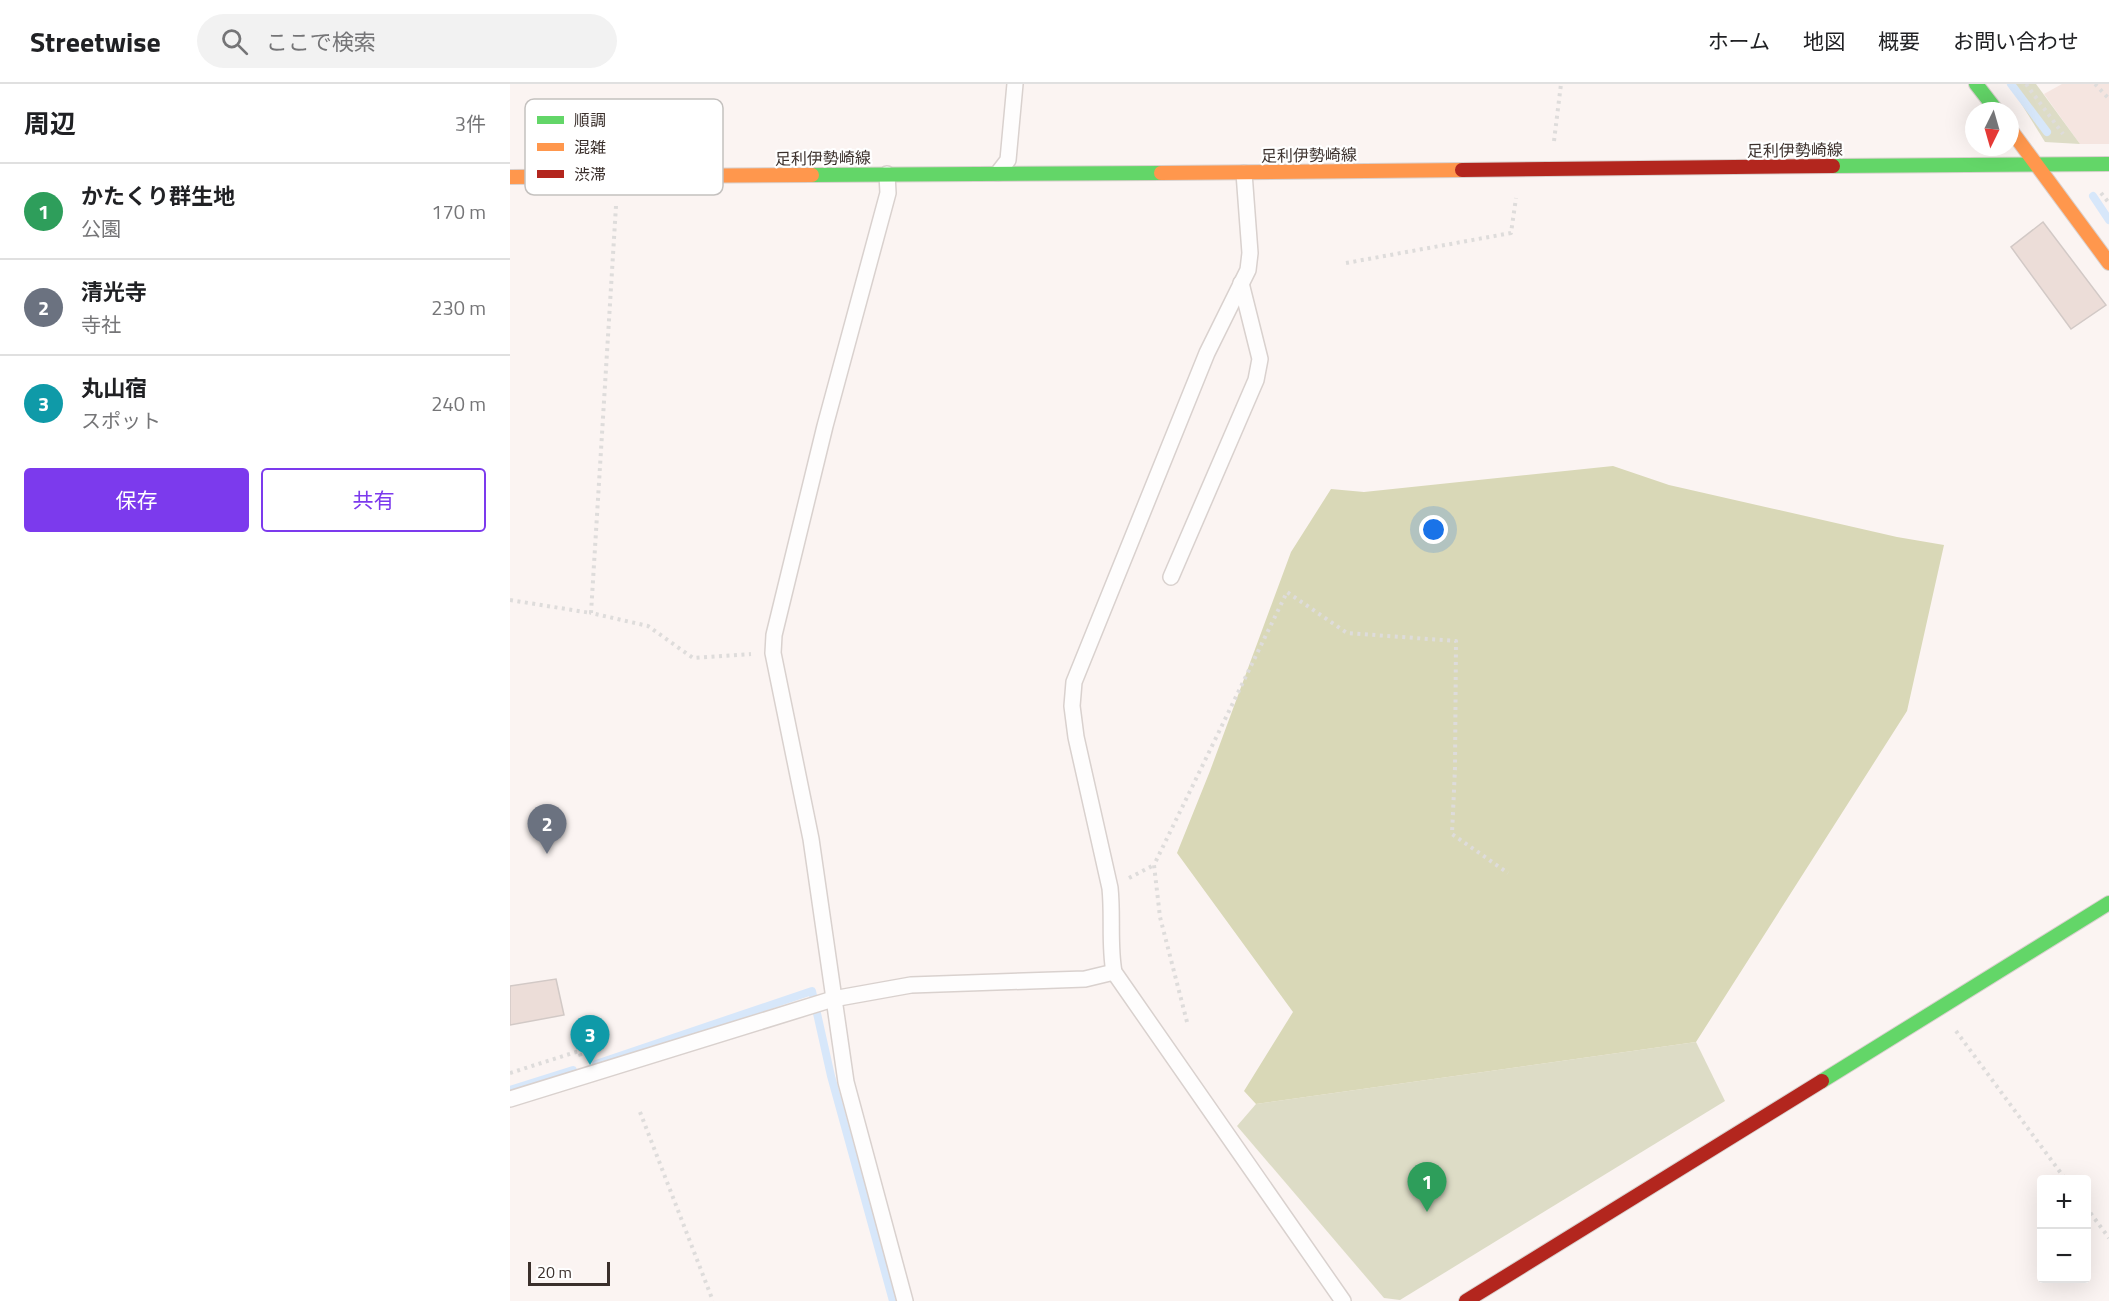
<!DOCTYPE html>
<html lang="ja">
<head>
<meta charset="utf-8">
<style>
	body { margin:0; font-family:"Titillium Web","Noto Sans JP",sans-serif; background:#f2f2f2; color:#202124 }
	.controls { position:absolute; right:18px; bottom:18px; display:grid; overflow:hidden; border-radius:6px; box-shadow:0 6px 24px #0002 }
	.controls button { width:54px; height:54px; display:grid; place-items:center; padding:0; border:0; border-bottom:2px solid #e0e0e0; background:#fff; color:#202124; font:30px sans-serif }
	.compass { position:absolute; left:1455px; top:18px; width:54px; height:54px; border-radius:50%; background:#fff; box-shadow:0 6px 24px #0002; rotate:185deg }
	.scale { position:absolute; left:18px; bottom:15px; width:82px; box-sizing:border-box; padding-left:6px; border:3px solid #3a2f2b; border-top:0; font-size:16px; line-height:21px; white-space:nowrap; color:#3a2f2b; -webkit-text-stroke:4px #fff; paint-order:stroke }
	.you { position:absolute; left:924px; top:446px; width:21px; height:21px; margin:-15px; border:4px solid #fff; border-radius:50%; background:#1a73e8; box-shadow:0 0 0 9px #1a73e833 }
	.badge { display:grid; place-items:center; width:39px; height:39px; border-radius:50%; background:#7c3aed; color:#fff; font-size:20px; font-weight:700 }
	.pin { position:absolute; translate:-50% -50px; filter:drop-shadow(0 2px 3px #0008) }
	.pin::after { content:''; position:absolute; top:32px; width:21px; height:18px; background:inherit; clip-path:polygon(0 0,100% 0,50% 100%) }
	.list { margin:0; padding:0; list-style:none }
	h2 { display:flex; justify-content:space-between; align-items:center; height:78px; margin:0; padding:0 24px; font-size:26px }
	h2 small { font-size:20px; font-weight:400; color:#757577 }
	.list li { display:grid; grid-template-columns:39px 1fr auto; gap:18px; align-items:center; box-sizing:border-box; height:96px; padding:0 24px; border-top:2px solid #e0e0e0 }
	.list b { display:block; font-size:22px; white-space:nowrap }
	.list p { margin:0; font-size:20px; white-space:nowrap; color:#757577 }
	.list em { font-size:20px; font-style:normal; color:#757577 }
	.actions { display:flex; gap:12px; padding:18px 24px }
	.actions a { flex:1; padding:14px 0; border:2px solid #7c3aed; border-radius:6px; text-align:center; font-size:21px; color:#7c3aed }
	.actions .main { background:#7c3aed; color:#fff }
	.icon { flex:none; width:33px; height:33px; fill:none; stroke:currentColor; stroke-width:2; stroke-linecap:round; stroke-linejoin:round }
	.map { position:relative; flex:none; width:1599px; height:1217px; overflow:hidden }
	header { display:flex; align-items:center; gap:36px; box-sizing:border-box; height:84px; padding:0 30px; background:#fff; border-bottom:2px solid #e0e0e0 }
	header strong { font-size:28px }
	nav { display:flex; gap:33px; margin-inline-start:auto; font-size:21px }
	.search { width:420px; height:54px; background:#f2f2f2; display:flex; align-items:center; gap:15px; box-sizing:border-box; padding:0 21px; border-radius:33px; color:#757577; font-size:22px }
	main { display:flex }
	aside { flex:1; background:#fff }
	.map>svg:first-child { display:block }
</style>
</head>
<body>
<header>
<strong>Streetwise</strong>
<div class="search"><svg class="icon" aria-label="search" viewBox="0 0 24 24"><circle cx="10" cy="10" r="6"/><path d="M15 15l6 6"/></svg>ここで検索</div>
<nav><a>ホーム</a><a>地図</a><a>概要</a><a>お問い合わせ</a></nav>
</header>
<main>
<aside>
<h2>周辺<small>3件</small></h2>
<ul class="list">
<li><span class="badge" style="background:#2e9e5b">1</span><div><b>かたくり群生地</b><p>公園</p></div><em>170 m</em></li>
<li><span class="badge" style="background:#6b7280">2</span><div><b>清光寺</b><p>寺社</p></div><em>230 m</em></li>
<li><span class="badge" style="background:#0f9aa8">3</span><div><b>丸山宿</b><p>スポット</p></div><em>240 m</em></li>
</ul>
<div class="actions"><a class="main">保存</a><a>共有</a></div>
</aside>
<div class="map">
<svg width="1599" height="1217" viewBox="0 0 1599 1217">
	<rect width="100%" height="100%" fill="#fbf4f2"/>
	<path fill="#f5e5e0" d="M1552,0H1599V60H1570L1534,10Z"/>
	<g fill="#dddcc6">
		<path d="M1499,0H1526L1570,60L1535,58Z"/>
		<path d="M1186,958L1215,1017L890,1216L874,1214L727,1042L746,1020Z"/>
	</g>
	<path fill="#d9d8b7" d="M1103,382L1159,401L1387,453L1434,461L1397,627L1186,958L746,1020L734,1007L783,928L667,769L700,687L781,468L821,405L854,408Z"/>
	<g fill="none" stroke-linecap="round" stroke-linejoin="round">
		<g stroke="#d7e7fa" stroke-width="8">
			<path d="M1501,0L1537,48"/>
			<path d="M1583,112L1599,136"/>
			<path d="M86,980L302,907L321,992L383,1217"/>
			<path d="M0,1006L63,986"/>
		</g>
	</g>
	<g fill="#ecddd8" stroke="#d2c9c6" stroke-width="1.5">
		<path d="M1533,138L1596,221L1561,245L1501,163Z"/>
		<path d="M46,895L54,931L0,941V902Z"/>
	</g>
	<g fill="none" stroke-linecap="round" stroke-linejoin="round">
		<defs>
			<g id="lane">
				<path d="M488,89L498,76L505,0"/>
				<path d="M734,89L740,169L738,186L697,269L564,598L562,622L566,653L600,804C603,833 599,861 604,888L833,1217"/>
				<path d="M377,90L378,109L315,342L264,551L263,569L301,755L336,998L395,1217"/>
				<path d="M661,493L746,296L750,275L731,199"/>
				<path d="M0,1015L323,915L401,901L575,895L604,888"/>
			</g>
			<g id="fast">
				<path d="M1466,0L1487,27"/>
				<path d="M1323,82L1599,80"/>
				<path d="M302,91L651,89"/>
				<path d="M1312,997L1599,819"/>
			</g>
			<g id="slow">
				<path d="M1500,45L1599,179"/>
				<path d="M651,89L952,86"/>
				<path d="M0,93L302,91"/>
			</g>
			<g id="jam">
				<path d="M952,86L1323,82"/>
				<path d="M956,1217L1312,997"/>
			</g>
		</defs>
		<use href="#lane" stroke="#d9d1ce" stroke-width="18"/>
		<use href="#fast" stroke="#d9d1ce" stroke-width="16"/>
		<use href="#slow" stroke="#d9d1ce" stroke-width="16"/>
		<use href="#jam" stroke="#d9d1ce" stroke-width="16"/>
		<g stroke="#dedcdb" stroke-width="4" stroke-dasharray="3 4.5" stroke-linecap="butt">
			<path d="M1516,0L1553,50"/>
			<path d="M1585,0L1599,15"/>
			<path d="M1044,57L1051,0"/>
			<path d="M1591,109L1599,119"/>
			<path d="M106,122L81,529L138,542L183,574L241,570"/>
			<path d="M836,179L1001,149L1006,114"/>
			<path d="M0,516L81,529"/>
			<path d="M619,794L644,781"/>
			<path d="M677,938L650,833L644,781L777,508L837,549L946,557L945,684L942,750L998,789"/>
			<path d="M1446,947L1556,1096"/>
			<path d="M0,989L69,967L71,973"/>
			<path d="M130,1028L203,1217"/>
			<path d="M1576,1123L1599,1154"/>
		</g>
		<use href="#lane" stroke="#fefdfd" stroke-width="15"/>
		<use href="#fast" stroke="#63d668" stroke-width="14"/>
		<use href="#slow" stroke="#ff974d" stroke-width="14"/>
		<use href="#jam" stroke="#b3261e" stroke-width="14"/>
	</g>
	<g text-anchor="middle" stroke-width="4.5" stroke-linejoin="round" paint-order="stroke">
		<g font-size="16" fill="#3a2f2b" stroke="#fff">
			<text transform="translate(1285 66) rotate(-1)" y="6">足利伊勢崎線</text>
			<text transform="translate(799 71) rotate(-1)" y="6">足利伊勢崎線</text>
			<text transform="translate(313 74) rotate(-1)" y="6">足利伊勢崎線</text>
		</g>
	</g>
	<rect x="15" y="15" width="198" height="96" rx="9" fill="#fff" stroke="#c4c1bf" stroke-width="1.5"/>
	<rect x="27" y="32" width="27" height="8" fill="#63d668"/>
	<rect x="27" y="59" width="27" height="8" fill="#ff974d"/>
	<rect x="27" y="86" width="27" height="8" fill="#b3261e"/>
	<g font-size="16" fill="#3a2f2b">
		<text x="64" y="42">順調</text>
		<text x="64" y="69">混雑</text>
		<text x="64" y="96">渋滞</text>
	</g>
</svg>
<div class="controls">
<button>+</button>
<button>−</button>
</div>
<svg class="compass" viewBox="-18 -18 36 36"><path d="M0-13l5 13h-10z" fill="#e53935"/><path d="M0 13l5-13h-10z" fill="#757577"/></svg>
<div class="scale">20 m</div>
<div class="you"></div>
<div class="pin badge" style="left:917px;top:1128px;background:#2e9e5b">1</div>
<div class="pin badge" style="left:37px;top:770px;background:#6b7280">2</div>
<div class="pin badge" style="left:80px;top:981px;background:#0f9aa8">3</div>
</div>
</main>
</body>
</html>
